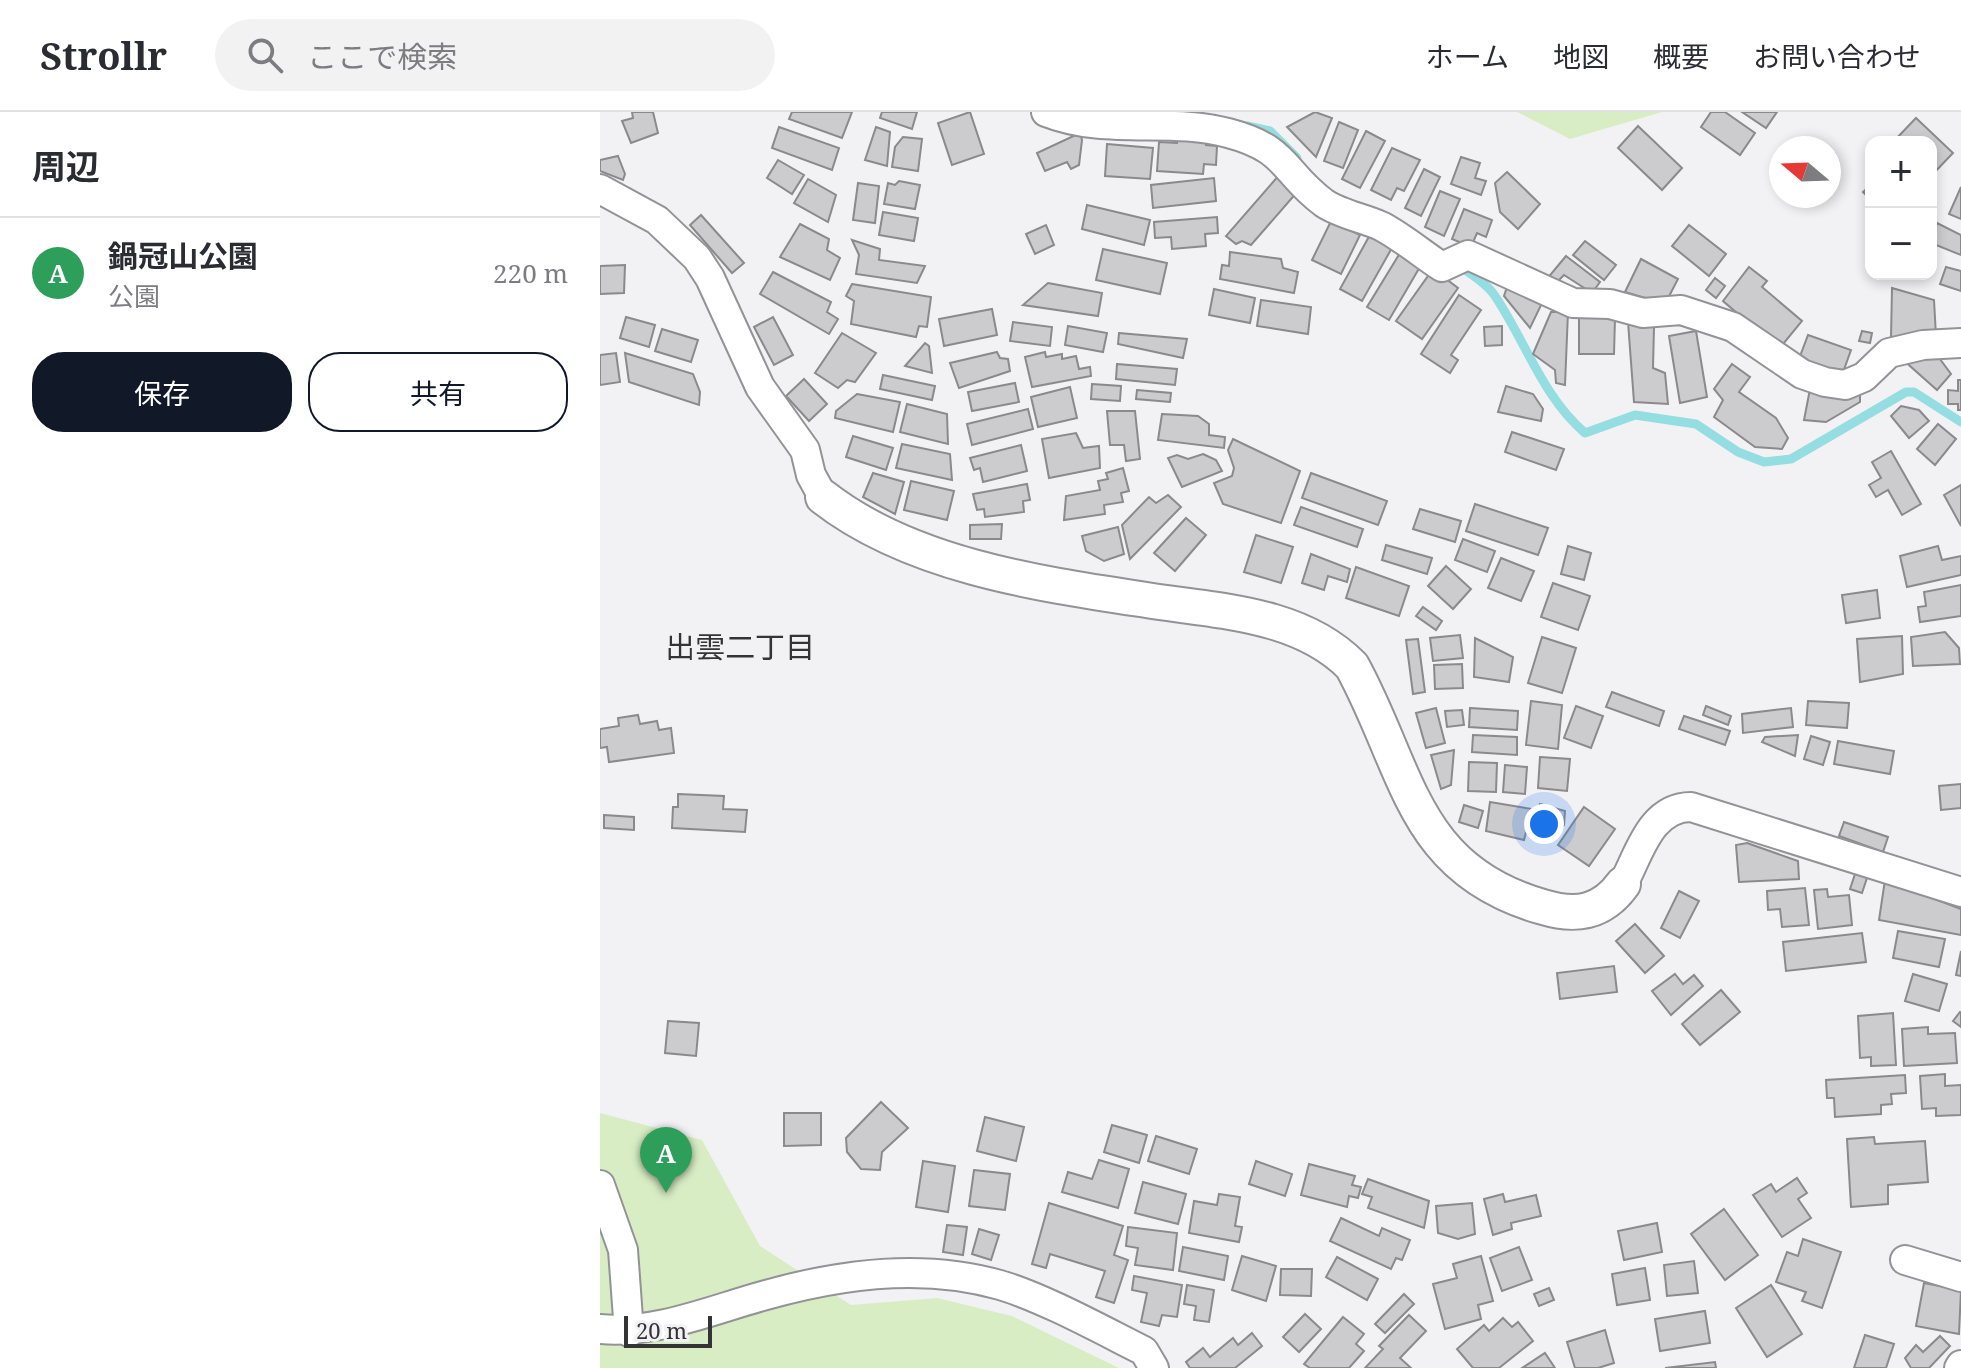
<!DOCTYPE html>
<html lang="ja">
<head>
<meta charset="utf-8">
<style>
	body { margin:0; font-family:"Noto Serif","Noto Sans JP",serif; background:#f2f2f3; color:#2b2b33 }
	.controls { position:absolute; right:24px; top:24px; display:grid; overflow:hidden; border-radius:16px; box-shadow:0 4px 12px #0003 }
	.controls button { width:72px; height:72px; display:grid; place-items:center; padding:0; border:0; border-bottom:2px solid #e1e1e2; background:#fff; color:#2b2b33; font:40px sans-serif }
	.compass { position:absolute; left:1169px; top:24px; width:72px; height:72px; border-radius:50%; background:#fff; box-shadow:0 4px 12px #0003; rotate:289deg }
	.scale { position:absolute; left:24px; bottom:20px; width:88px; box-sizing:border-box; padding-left:8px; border:4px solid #343435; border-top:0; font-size:22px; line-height:28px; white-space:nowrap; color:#343435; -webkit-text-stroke:6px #f2f2f5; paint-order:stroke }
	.you { position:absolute; left:944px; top:712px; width:28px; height:28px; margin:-20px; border:6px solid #fff; border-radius:50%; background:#1a73e8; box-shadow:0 0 0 12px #1a73e833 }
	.badge { display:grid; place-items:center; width:52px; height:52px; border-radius:50%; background:#111827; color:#fff; font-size:26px; font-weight:700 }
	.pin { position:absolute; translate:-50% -66px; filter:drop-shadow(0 2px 4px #0008) }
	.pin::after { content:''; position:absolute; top:42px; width:28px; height:24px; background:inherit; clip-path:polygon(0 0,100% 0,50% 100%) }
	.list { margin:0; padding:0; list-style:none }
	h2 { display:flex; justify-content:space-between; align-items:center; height:104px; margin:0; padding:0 32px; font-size:34px }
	h2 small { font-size:26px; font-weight:400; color:#7c7c81 }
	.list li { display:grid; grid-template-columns:52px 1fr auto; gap:24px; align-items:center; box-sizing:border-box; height:112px; padding:0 32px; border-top:2px solid #e1e1e2 }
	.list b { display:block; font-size:30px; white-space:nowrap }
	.list p { margin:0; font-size:26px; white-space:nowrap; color:#7c7c81 }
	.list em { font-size:26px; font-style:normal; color:#7c7c81 }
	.actions { display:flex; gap:16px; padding:24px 32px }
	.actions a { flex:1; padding:18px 0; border:2px solid #111827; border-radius:32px; text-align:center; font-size:28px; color:#111827 }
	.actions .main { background:#111827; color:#fff }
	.icon { flex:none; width:44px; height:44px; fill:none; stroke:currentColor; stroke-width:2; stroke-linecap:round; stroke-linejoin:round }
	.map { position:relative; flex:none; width:1361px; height:1256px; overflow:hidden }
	header { display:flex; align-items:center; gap:48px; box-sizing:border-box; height:112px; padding:0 40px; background:#fff; border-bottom:2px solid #e1e1e2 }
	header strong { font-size:38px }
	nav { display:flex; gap:44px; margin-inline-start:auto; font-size:28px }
	.search { width:560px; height:72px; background:#f2f2f3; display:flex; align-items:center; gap:20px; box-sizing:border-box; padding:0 28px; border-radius:44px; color:#7c7c81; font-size:30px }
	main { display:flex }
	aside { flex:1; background:#fff }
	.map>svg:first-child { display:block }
</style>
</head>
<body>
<header>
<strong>Strollr</strong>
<div class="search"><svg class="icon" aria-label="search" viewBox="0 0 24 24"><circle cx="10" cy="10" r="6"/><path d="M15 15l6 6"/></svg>ここで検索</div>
<nav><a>ホーム</a><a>地図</a><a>概要</a><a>お問い合わせ</a></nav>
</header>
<main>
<aside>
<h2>周辺<small></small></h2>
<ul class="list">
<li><span class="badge" style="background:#2e9e5b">A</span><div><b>鍋冠山公園</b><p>公園</p></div><em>220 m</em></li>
</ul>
<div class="actions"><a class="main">保存</a><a>共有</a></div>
</aside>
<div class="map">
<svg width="1361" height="1256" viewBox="0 0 1361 1256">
	<rect width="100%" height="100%" fill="#f2f2f5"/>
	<g fill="#d8edc4">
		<path d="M917,0H1062L970,27Z"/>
		<path d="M0,1001L102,1028L160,1134L251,1193L337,1186L412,1204L519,1256H0Z"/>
	</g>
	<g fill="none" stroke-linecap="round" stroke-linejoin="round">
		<g stroke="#94dde0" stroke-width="9">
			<path d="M647,14L670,19L697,46"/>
			<path d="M857,152C869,161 887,171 895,184C926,230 942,284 985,321L1035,303L1096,312L1138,340L1164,350L1191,347L1306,280H1314L1361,310"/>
		</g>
	</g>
	<g fill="#cccccf" stroke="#8a8a8d" stroke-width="2">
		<path d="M32,0H53L58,21L31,31L22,9L33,6Z"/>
		<path d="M192,0H252L242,26L189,7Z"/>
		<path d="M282,0H317L312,17L280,6Z"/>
		<path d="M370,0L384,42L352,53L338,11Z"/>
		<path d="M715,0L732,6L716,45L687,15Z"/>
		<path d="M1111,0H1125L1155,21L1140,43L1101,15Z"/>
		<path d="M1142,0H1177L1166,16Z"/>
		<path d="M1316,6L1353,41L1331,64V30H1293Z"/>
		<path d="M739,10L758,18L743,56L724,49Z"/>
		<path d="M1038,14L1082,56L1062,78L1018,36Z"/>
		<path d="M179,15L239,36L232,58L172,36Z"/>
		<path d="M276,15L290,20L287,54L265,48Z"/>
		<path d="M766,19L785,29L760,76L742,67Z"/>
		<path d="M480,21L482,28L479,53L471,57L467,50L445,59L437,41Z"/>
		<path d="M578,23L606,25V33L617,34L616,53L604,52L603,62L557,59L559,30L577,31Z"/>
		<path d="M303,25L322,27L318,59L292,55L295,35Z"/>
		<path d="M507,32L553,36L550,67L505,64Z"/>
		<path d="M792,36L820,48L804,79L797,76L791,88L771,78Z"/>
		<path d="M18,44L25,62L23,68L0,59V48Z"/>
		<path d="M861,45L880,51L875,66L886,69L881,83L851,72Z"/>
		<path d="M178,48L204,63L192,82L167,66Z"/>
		<path d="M824,57L840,65L821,104L805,96Z"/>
		<path d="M907,60L940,92L918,117L900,100L895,71Z"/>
		<path d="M680,62L698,79L651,133L642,129L636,132L626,124Z"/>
		<path d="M614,66L616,89L553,96L551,73Z"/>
		<path d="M208,67L236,83L228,110L194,91Z"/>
		<path d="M299,69L320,73L315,97L284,92L288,71L295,73Z"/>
		<path d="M258,71L279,74L275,111L253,108Z"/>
		<path d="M1271,73V88L1263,80Z"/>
		<path d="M1361,75V107L1349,102Z"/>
		<path d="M840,79L860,87L844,124L825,115Z"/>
		<path d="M487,93L550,108L544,133L482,117Z"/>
		<path d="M864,97L892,108L886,125L877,121L871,135L852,127Z"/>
		<path d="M283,100L318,106L314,129L279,123Z"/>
		<path d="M101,103L144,151L132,161L90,113Z"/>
		<path d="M617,105L618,121L605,122L606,134L572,137L571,125L555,126L554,110Z"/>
		<path d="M731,109L760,123L741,162L712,148Z"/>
		<path d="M1337,111L1361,123V143L1331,131Z"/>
		<path d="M200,112L229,127L227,138L240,146L230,168L180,145Z"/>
		<path d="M446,113L454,133L435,142L426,122Z"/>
		<path d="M1089,113L1126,142L1109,164L1072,134Z"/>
		<path d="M771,121L793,134L762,189L740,177Z"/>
		<path d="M252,128L280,137L279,148L325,154L317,171L256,162L259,143Z"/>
		<path d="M985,129L1016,153L1004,168L973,143Z"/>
		<path d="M503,137L567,151L560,182L496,168Z"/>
		<path d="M630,140L681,147L683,156L698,160L694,181L620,167L622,153L629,154Z"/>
		<path d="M800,141L821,153L789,208L767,195Z"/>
		<path d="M966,144L1000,170L992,181L964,163L955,172L946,168Z"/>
		<path d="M1041,147L1078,167L1065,192L1025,180Z"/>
		<path d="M25,153L24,181L0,182V154Z"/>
		<path d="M1149,155L1167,169L1162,175L1202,209L1179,237L1123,189Z"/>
		<path d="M1346,155L1361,159V179L1340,172Z"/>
		<path d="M833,157L858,176L822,227L796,209Z"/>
		<path d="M173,160L231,190L227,200L238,207L229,222L160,182Z"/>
		<path d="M1115,166L1125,174L1116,186L1106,178Z"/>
		<path d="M448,171L502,181L498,204L423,193Z"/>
		<path d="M252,172L331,185L327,215L319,214L316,225L251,212L254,189L246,184Z"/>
		<path d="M908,172L943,189L930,216L904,184Z"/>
		<path d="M1292,176L1334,188L1336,224L1291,225Z"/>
		<path d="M614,177L655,186L650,211L609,203Z"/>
		<path d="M859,183L881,198L851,243L858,248L850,261L821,242Z"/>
		<path d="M661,188L711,195L708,222L657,214Z"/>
		<path d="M392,197L397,223L344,234L339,207Z"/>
		<path d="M951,200H968L965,273L956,271L955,258L933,242Z"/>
		<path d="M26,205L55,213L49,235L20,226Z"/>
		<path d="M173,205L193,243L174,253L154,215Z"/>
		<path d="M979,206H1015L1014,242H979Z"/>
		<path d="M413,210L452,215L450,234L410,229Z"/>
		<path d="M1028,210L1054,215L1053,256L1065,261L1068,292L1034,290Z"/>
		<path d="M468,214L507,221L503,240L465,233Z"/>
		<path d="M902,214V233L885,234L884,215Z"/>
		<path d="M62,217L98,228L91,250L55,239Z"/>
		<path d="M1096,219L1107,285L1080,291L1069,224Z"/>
		<path d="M1262,219L1272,221L1270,231L1259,229Z"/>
		<path d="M242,221L276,241L255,270L247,268L238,276L215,261Z"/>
		<path d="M519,221L587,227L583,246L518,232Z"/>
		<path d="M1208,223L1251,238L1242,263L1199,247Z"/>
		<path d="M325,231L329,234L332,261L305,254Z"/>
		<path d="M1334,239L1351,262L1337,278L1301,246Z"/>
		<path d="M397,240L400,246L408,247L410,259L359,276L350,251Z"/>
		<path d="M445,240L446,245L462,242V247L476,244L479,257L490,255L491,264L432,275L425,245Z"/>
		<path d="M16,241L20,270L0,273V243Z"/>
		<path d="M25,241L93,262L100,280L99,293L29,270Z"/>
		<path d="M517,252L577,257L575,273L516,267Z"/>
		<path d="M1132,252L1150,265L1139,280L1176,306L1188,326L1182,337L1155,335L1114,305L1123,288L1114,277Z"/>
		<path d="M283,263L335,274L332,288L280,277Z"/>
		<path d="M204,267L227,292L209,309L186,284Z"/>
		<path d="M1358,268H1361V298H1358V292H1348V278L1358,279Z"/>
		<path d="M415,271L419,290L372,299L368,280Z"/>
		<path d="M492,272L521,274L520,289L491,287Z"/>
		<path d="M906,274L933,282L943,297L941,309L898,300Z"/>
		<path d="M470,275L477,306L438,315L431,285Z"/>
		<path d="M1210,277H1260V290L1226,310L1204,308Z"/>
		<path d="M537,278L571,281L570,290L536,287Z"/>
		<path d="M257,282L300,290L293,320L235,306L236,299Z"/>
		<path d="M307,292L347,302L348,332L300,320Z"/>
		<path d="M1301,294L1319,298L1329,309L1309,326L1291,304Z"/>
		<path d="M428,297L433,317L372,333L367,312Z"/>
		<path d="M507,299H535L540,347L526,349L524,333H510Z"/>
		<path d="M562,302L598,304L609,312V323L625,325L624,336L558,328Z"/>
		<path d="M1338,312L1356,327L1335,353L1317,337Z"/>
		<path d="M912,320L964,337L956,358L905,340Z"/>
		<path d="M476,321L483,336L499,334L500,356L449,366L442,327Z"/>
		<path d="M253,324L293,336L286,358L246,345Z"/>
		<path d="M633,327L700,359L681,411L623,392L614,371L632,364L634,356L628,338Z"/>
		<path d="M302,332L350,342L352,368L296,356Z"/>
		<path d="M421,333L427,359L383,370L380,356L374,358L370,346Z"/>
		<path d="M1291,339L1321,392L1302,403L1288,378L1276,385L1269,373L1281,366L1272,350Z"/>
		<path d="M603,342L616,348L622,359L582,375L568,346L577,343L588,347Z"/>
		<path d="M523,356L529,379L521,381L523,390L504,393L505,402L464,408L466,384L500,378L498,369L508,367L506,361Z"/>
		<path d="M273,361L304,370L295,402L263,385Z"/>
		<path d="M711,361L787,389L778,413L702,386Z"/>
		<path d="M311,369L354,379L347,408L304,398Z"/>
		<path d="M427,372L430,388L423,389L424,400L385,405L384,397L377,398L373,382Z"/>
		<path d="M1361,373V414L1344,383Z"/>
		<path d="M568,383L581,395L530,447L522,413L549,385L556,391Z"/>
		<path d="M875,392L948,416L938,443L866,419Z"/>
		<path d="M701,395L763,417L757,435L694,413Z"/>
		<path d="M820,397L861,409L855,430L813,417Z"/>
		<path d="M586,406L606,423L575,459L554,441Z"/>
		<path d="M402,412L401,427H370V413Z"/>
		<path d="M518,415L524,442L504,449L486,439L482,424Z"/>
		<path d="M656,423L693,435L681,471L644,460Z"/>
		<path d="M863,427L895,439L887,460L855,448Z"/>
		<path d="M786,433L832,446L827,462L782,448Z"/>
		<path d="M968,434L991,441L984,468L961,462Z"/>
		<path d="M1338,434L1342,448L1361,444V463L1307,475L1300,444Z"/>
		<path d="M711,442L750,457L747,470L728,464L724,478L702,471Z"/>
		<path d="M901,446L934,459L921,489L888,476Z"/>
		<path d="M846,454L871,477L853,497L828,474Z"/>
		<path d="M756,455L809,474L799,504L746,486Z"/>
		<path d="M953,471L990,484L978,518L941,505Z"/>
		<path d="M1361,473V504L1320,510L1318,495L1326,494L1324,480Z"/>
		<path d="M1277,478L1280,506L1246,511L1242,483Z"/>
		<path d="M823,495L842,509L836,518L816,504Z"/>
		<path d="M1345,520L1359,536L1360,552L1313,554L1311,525Z"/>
		<path d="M860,523L863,546L833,549L830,526Z"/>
		<path d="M1302,524L1303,562L1260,570L1257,527Z"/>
		<path d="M942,525L976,536L962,581L928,571Z"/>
		<path d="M875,526L913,545L909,570L874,565Z"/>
		<path d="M818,527L825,580L813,582L806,528Z"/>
		<path d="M862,552L863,576L835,577L834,553Z"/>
		<path d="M1012,580L1064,599L1059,614L1006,595Z"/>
		<path d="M931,589L962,593L958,637L926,633Z"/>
		<path d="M1208,589L1249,591L1247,616L1206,613Z"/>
		<path d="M976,594L1003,604L991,636L964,626Z"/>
		<path d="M1106,594L1131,604L1128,613L1103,603Z"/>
		<path d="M836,596L845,631L826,636L816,601Z"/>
		<path d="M870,596L918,599L917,618L869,615Z"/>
		<path d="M1191,596L1193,615L1143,621L1142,602Z"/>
		<path d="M862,598L864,613L847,615L845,599Z"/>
		<path d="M38,603L40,612L57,609L59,618L71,616L74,641L9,650L7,635L0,636V617L19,614L18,606Z"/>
		<path d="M1084,604L1130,619L1125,633L1079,617Z"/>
		<path d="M873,623L917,625V643L872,640Z"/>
		<path d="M1198,623L1195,644L1162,630L1165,625Z"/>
		<path d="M1211,624L1230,630L1223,653L1204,647Z"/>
		<path d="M1238,629L1294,639L1290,662L1234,652Z"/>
		<path d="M854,638L851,673L841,677L831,643Z"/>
		<path d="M940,645L970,647L967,679L938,676Z"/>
		<path d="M869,650L897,651L896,680L868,679Z"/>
		<path d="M905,653L927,655L925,682L903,680Z"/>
		<path d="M1361,672V696L1341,698L1339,674Z"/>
		<path d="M78,682L124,684L123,697L147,698L145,720L72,716L73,695H78Z"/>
		<path d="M890,690L932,697L924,728L886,719Z"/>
		<path d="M940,692L965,699L964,713L947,729L933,726Z"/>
		<path d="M864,693L883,699L878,716L859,710Z"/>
		<path d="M984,695L1015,717L989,754L958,733Z"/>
		<path d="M4,703L34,705V718L4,716Z"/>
		<path d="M1244,710L1288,725L1283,740L1239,724Z"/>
		<path d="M1147,731L1198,749L1199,767L1139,770L1136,733Z"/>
		<path d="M1256,759L1268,763L1262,781L1250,777Z"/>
		<path d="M1285,768L1361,797V823L1279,808Z"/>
		<path d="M1205,776L1209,813L1182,815L1180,797L1168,798L1167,779Z"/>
		<path d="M1227,777L1228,785L1249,783L1252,813L1218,817L1214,778Z"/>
		<path d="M1079,779L1099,789L1080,826L1061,816Z"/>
		<path d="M1035,812L1064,844L1045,861L1016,829Z"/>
		<path d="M1298,819L1345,827L1339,855L1293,846Z"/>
		<path d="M1262,821L1266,850L1186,859L1183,830Z"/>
		<path d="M1361,839V864L1356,863Z"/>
		<path d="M1014,854L1017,880L960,887L957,861Z"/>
		<path d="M1075,862L1083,872L1094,863L1103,874L1071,903L1052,879Z"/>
		<path d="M1313,862L1347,872L1339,899L1305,889Z"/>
		<path d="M1121,878L1140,900L1100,933L1082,912Z"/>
		<path d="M1360,900L1361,901V915L1353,909Z"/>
		<path d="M1293,901L1296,953L1271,954V945L1260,946L1258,904Z"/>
		<path d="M68,909L99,911L96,944L65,941Z"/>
		<path d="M1328,915V922L1355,921L1357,951L1304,954L1302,917Z"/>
		<path d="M1345,962V974L1361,973V1003L1336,1004V996L1322,997L1320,964Z"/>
		<path d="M1305,963L1306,981L1291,982L1292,992L1281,993V1002L1235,1005L1234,986H1227L1226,968Z"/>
		<path d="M281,990L308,1016L282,1040L280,1058L261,1057L247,1040L246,1026Z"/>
		<path d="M184,1001H221V1033L184,1034Z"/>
		<path d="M385,1005L424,1015L416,1049L377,1039Z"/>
		<path d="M512,1013L547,1023L539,1051L504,1040Z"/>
		<path d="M556,1024L597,1037L589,1062L548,1049Z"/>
		<path d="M1274,1025L1275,1032L1325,1029L1328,1070L1288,1073V1092L1251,1095L1247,1027Z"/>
		<path d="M499,1048L529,1057L518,1096L462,1080L468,1060L492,1067Z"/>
		<path d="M323,1049L355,1054L348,1100L316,1095Z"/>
		<path d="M656,1049L692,1062L685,1084L649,1072Z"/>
		<path d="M709,1052L755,1064L752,1073L761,1075L758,1086L749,1084L747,1095L701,1083Z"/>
		<path d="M374,1058L410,1062L405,1098L369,1094Z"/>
		<path d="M1197,1066L1207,1081L1198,1087L1211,1106L1182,1125L1153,1083L1171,1072L1176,1080Z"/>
		<path d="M768,1067L829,1089L824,1116L768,1096L772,1085L762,1082Z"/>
		<path d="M543,1070L586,1082L578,1112L535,1101Z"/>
		<path d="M619,1082L640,1085L635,1114L642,1115L639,1130L589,1121L594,1089L617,1093Z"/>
		<path d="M903,1082L905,1090L936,1083L941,1104L911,1111L912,1117L893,1123L884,1087Z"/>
		<path d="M449,1091L523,1114L514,1143L528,1148L514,1191L496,1185L505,1159L450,1142L446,1156L432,1152Z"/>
		<path d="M872,1091L875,1122L858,1127L838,1121L836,1094Z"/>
		<path d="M1124,1097L1158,1143L1125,1168L1091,1122Z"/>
		<path d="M741,1106L779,1124L782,1116L810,1128L802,1148L796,1146L791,1157L730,1129Z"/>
		<path d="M1057,1111L1062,1140L1024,1148L1018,1119Z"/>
		<path d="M347,1113L367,1115L363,1143L343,1140Z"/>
		<path d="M528,1115L577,1121L573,1158L535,1153L538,1136L526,1134Z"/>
		<path d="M379,1117L399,1123L391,1148L372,1142Z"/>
		<path d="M1203,1127L1241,1140L1222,1196L1202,1189L1206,1180L1176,1170L1187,1140L1198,1144Z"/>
		<path d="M583,1135L628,1144L624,1168L579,1159Z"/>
		<path d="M919,1135L932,1168L902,1179L890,1146Z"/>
		<path d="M642,1144L676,1154L666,1189L632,1178Z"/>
		<path d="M881,1144L893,1189L878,1193L881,1207L845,1217L833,1172L857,1166L853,1152Z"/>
		<path d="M737,1145L778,1167L767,1188L726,1165Z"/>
		<path d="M1094,1149L1098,1181L1067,1184L1064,1153Z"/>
		<path d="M1045,1156L1050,1188L1017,1193L1012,1162Z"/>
		<path d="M681,1157H712L711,1184L680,1183Z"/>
		<path d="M534,1164L582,1173L577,1205L562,1203L559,1214L541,1210L547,1181L532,1178Z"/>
		<path d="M1324,1171L1361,1178L1359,1222L1316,1214Z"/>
		<path d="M587,1173L614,1178L609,1210L594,1208L596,1194L584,1192Z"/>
		<path d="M1171,1173L1202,1222L1167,1245L1136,1196Z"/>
		<path d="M949,1176L954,1188L939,1194L934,1182Z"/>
		<path d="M804,1182L814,1192L785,1221L775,1212Z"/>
		<path d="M1105,1199L1110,1231L1060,1239L1055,1207Z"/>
		<path d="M705,1202L721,1217L699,1240L683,1225Z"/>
		<path d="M809,1203L826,1219L800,1246L811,1256H765L783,1237L779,1234Z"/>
		<path d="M743,1205L764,1222L756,1232L764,1239L749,1256H710L704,1252Z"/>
		<path d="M903,1206L912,1215L918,1210L933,1229L899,1256H873L857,1237L884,1213L889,1219Z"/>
		<path d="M1005,1218L1014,1251L998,1256H975L967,1230Z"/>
		<path d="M652,1221L662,1234L635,1256H590L586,1250L603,1236L610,1245L633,1226L638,1233Z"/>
		<path d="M1265,1223L1294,1232L1286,1256H1254Z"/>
		<path d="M1340,1224L1350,1234L1329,1256H1311L1305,1246L1316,1233L1323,1240Z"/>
		<path d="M945,1241L955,1256H922Z"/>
		<path d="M1115,1250L1116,1256H1065Z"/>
	</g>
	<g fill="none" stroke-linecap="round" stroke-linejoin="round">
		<defs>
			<g id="minor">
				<path d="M446,0C507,24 569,5 628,21C689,37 682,60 724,91C740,102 763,106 781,114C802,125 822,142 842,155L868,143L973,191L1010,192L1043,201L1081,198L1133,215L1202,262L1225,270L1245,273L1264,265L1289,241L1323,233L1361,231"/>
				<path d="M0,77L57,108L97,146L110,166L160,275L205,338L211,363L223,385"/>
				<path d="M1023,772C1039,743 1050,695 1091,695L1361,780"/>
				<path d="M0,1073L23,1138L29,1220"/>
				<path d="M1305,1148L1361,1165"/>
				<path d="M0,1217C57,1222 111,1198 166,1183C240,1162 324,1151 400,1173C444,1186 502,1218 544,1239L554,1256"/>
				<path d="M1359,1256L1361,1253"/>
			</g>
			<path id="tertiary" d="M223,385C309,452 433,471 540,487C611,499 698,499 752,554C809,658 811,758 943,795C976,805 1002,801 1023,772"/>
		</defs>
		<use href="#minor" stroke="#939396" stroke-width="32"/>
		<use href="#tertiary" stroke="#939396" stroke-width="38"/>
		<use href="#minor" stroke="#fff" stroke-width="28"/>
		<use href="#tertiary" stroke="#fff" stroke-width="34"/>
	</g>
	<g text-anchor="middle" stroke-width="8" stroke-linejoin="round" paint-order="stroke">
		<g font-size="30" fill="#343435" stroke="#f2f2f5">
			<text x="140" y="546">出雲二丁目</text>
		</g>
	</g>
</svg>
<div class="controls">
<button>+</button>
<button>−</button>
</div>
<svg class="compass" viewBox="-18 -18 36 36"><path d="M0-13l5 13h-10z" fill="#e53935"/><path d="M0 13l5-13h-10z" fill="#7c7c81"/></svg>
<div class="scale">20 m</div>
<div class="you"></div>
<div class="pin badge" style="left:66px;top:1081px;background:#2e9e5b">A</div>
</div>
</main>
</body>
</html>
